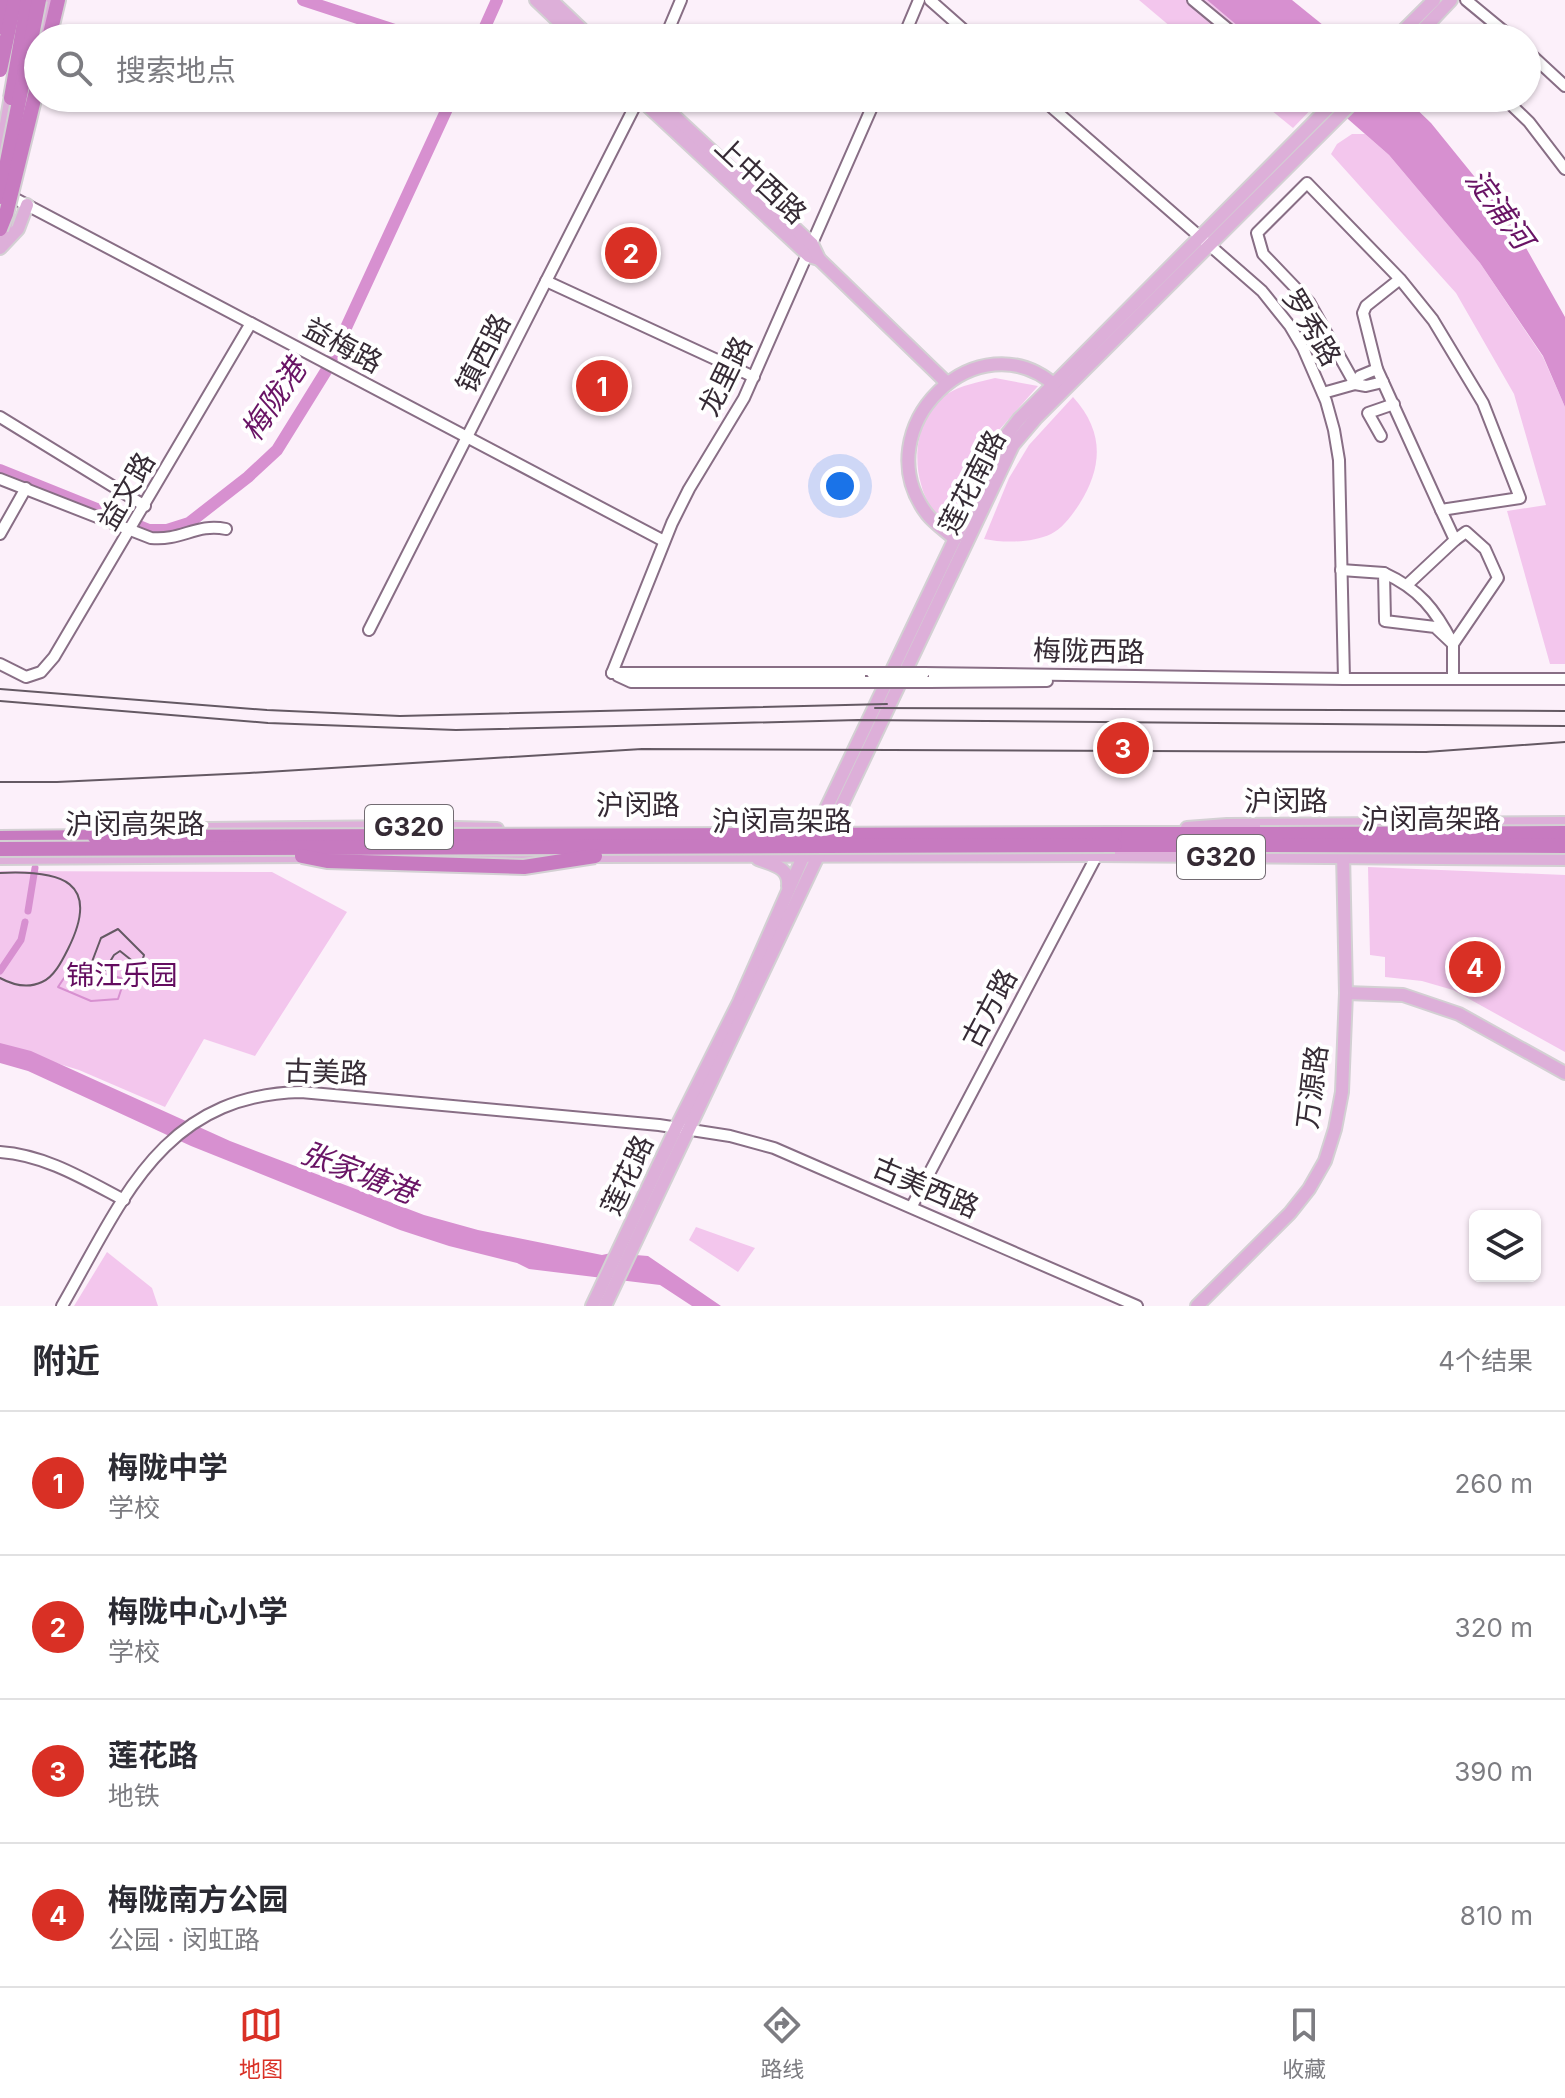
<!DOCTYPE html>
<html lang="zh">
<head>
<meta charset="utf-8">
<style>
	body { margin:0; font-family:Inter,"Noto Sans SC",sans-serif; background:#f7f7f7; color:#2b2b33 }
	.controls { position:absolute; right:24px; bottom:24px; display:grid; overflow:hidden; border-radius:12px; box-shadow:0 2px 6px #0004 }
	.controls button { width:72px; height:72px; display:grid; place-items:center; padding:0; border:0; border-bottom:2px solid #e1e1e2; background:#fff; color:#2b2b33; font:40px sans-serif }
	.you { position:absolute; left:840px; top:486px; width:28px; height:28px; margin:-20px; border:6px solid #fff; border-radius:50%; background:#1a73e8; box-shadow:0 0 0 12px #1a73e833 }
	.badge { display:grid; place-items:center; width:52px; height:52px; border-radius:50%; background:#d93025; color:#fff; font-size:26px; font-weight:700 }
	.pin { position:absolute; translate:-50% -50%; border:4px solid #fff; box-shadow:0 2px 8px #0006 }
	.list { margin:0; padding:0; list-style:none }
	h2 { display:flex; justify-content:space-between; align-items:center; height:104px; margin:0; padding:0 32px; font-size:34px }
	h2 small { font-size:26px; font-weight:400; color:#7c7c81 }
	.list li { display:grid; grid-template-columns:52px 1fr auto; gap:24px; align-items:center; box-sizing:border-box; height:144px; padding:0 32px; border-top:2px solid #e1e1e2 }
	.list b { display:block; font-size:30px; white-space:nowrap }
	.list p { margin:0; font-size:26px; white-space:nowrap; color:#7c7c81 }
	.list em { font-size:26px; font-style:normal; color:#7c7c81 }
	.icon { flex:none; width:44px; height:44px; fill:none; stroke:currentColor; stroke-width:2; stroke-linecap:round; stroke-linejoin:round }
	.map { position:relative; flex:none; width:1565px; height:1306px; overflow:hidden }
	.search { position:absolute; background:#fff; box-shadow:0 2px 6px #0004; left:24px; right:24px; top:24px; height:88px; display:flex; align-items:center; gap:20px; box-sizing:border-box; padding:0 28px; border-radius:44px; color:#7c7c81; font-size:30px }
	.sheet { height:680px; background:#fff }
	nav { display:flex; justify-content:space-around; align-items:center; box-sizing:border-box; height:112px; border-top:2px solid #e1e1e2; background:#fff; font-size:22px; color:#7c7c81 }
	nav a { display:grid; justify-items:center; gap:4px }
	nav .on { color:#d93025 }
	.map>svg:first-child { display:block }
</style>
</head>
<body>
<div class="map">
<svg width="1565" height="1306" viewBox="0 0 1565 1306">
	<rect width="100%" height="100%" fill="#fcf0fa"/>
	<g fill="#f3c6ed">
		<path d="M1139,0H1207L1252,38H1184Z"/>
		<path d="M1256,98H1322L1293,128Z"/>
		<path d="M1352,134H1365L1389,155L1480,263L1543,357L1565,407V664H1550L1507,511L1546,505L1514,394L1456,293L1331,154L1337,144Z"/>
		<path d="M995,378L1038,386L1000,429L952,522L941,523C933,511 924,498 921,484C912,454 919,412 947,394C961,385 979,382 995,378Z"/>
		<path d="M1073,397C1104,431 1103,466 1080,503C1073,514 1063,528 1051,534C1032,543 1004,543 984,539L1009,478L1029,445Z"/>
		<path d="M1368,867L1565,875V1052L1453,990L1422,981L1385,977V957L1370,955Z"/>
		<path d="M0,871L272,872L347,912L255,1056L204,1039L165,1107L79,1070L0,1046Z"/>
		<path d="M696,1227L755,1248L738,1272L689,1240Z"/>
		<path d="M107,1252L152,1288L158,1306H74Z"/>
	</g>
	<g fill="#d790d0">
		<path d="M1207,0H1292L1339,38H1252Z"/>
		<path d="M1324,98H1405L1431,123L1512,223L1565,317V407L1543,356L1480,263L1389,155Z"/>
		<path d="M0,1043L31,1051L230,1141L424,1215L478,1230L602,1255L611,1253L648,1256L721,1306H692L660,1285L529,1269L517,1263L449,1246L400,1230L191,1146L28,1071L0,1063Z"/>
	</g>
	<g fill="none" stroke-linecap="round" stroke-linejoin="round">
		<path stroke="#d790d0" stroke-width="2" d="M72,966L121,978L124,981L118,999L91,1001L58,987Z"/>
		<g stroke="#d790d0" stroke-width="7">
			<path d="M28,911L35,868"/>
			<path d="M0,971L21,940L25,922"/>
		</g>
		<g stroke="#d790d0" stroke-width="12">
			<path d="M303,0L419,38"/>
			<path d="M480,38L497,0"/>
			<path d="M0,470L149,530H167L189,523L248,477L277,450L326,371L452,98"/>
		</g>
		<defs>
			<g id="minor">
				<path d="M930,0L973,38"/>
				<path d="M1193,0L1239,38"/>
				<path d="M1466,0L1512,38"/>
				<path d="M665,38L681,0"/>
				<path d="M903,38L919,0"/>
				<path d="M1527,51L1565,86"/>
				<path d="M1041,98L1262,291L1290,326L1303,348L1326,401L1334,430L1339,460L1344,679"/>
				<path d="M1504,98L1529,122L1565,169"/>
				<path d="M8,195L664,541"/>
				<path d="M546,281L754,377"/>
				<path d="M1377,369L1360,376L1355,384L1366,386L1383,382"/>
				<path d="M1323,393L1355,384L1309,302L1263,254L1257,233L1307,183L1400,279L1366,306L1363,313L1377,369L1441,510L1520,498L1483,403L1433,320L1400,279"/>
				<path d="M0,417L145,506"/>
				<path d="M1381,436L1368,413L1394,404"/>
				<path d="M0,479L151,538C182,541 196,523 226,529"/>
				<path d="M0,534L26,488"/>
				<path d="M1341,570L1384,573L1385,621L1435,627L1453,644V679"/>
				<path d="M1384,573C1419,589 1435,609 1453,644L1498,578L1485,549L1466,532L1455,540"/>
				<path d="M1408,584L1455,540L1441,510"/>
				<path d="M369,630L639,98"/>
				<path d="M0,664L26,677L41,672L54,657L251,323"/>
				<path d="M612,673L672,523L689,489L744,398L876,98"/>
				<path d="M612,673H872"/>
				<path d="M924,673L1344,679H1565"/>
				<path d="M618,676L631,682H865"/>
				<path d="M929,682L1047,681"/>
				<path d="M0,1152C45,1155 84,1179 124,1200"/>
				<path d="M912,1206L1097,855V850"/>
				<path d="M62,1306C122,1202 161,1095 301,1092L659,1125L730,1136L774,1148L1137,1306"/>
			</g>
			<g id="major">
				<path d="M536,0L576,38"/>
				<path d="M551,0L591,38"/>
				<path d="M42,38L49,0"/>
				<path d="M1396,38L1434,0"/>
				<path d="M1415,38L1451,0"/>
				<path d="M32,91L38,59"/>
				<path d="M639,98L809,256L819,259"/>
				<path d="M655,98L812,244L819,259L946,382"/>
				<path d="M0,158L12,90"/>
				<path d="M2,246L18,229L27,205"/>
				<path d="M0,248L7,219"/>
				<path d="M955,539C946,531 935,524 927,514C863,429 978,315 1057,387"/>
				<path d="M1187,828L1227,825L1565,823"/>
				<path d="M111,830L411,827L497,829"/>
				<path d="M376,856H566"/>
				<path d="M588,856L1097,855L1565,859"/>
				<path d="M0,858L310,856"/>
				<path d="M758,859C773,865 790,867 788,886"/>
				<path d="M1346,993L1403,995L1459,1014L1565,1073"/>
				<path d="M592,1306L676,1128L739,1002L803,857L1001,442L1019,419L1338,98"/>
				<path d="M605,1306C740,1018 877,732 1013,445L1036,418L1357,98"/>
				<path d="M1197,1306L1290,1213L1309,1189L1325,1161L1335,1129L1342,1092L1346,993L1343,853"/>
			</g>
			<g id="highway">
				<path d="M49,38L58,0"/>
				<path d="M1115,834H1260"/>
				<path d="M0,838L95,837"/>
				<path d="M1115,845H1259"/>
			</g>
		</defs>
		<use href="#minor" stroke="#886e85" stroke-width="14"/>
		<use href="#major" stroke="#d3d0d3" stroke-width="16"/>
		<use href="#highway" stroke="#d3d0d3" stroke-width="18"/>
		<use href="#minor" stroke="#fff" stroke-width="10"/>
		<use href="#major" stroke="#ddafd9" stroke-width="12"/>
		<use href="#highway" stroke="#c77ac0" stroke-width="14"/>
		<g stroke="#645963" stroke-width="2">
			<path d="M0,689L267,710L400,716L887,704"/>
			<path d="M0,701L268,723L456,730L858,720L1565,726"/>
			<path d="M875,708L1565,711"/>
			<path d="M0,782H57L249,773L642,749L1426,752L1565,742"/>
			<path d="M0,873C61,870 102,881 68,949C62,961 54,977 42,982C27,989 13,985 0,978"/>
			<path d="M118,929L144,955L142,962L135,963L120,951L114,955L102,975H95L90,967L101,938Z"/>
		</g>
		<defs>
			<g id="minor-bridge">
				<path d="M872,673H924"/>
				<path d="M865,682H929"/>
			</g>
			<g id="highway-bridge">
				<path d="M1,27L4,0"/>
				<path d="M0,70L15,0"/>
				<path d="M11,98L28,0"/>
				<path d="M0,197L39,0"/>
				<path d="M0,229L6,214L38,83"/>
				<path d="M1260,834L1565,833"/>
				<path d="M95,837L1115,834"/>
				<path d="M1259,845L1565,846"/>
				<path d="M0,849L1115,845"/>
				<path d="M302,856L327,861L524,867L595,856"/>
			</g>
		</defs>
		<use href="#minor-bridge" stroke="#886e85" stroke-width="14" stroke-linecap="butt"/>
		<use href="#highway-bridge" stroke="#d3d0d3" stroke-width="18" stroke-linecap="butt"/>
		<use href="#minor-bridge" stroke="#fff" stroke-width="10"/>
		<use href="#highway-bridge" stroke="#c77ac0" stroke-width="14"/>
	</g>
	<g text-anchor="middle" stroke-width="8" stroke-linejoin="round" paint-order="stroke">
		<g fill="#fff" stroke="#726b72" stroke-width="2">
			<rect x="365" y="805" width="88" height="44" rx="6"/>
			<rect x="1177" y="835" width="88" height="44" rx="6"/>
		</g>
		<g font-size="26" font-weight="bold" fill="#362b35">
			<text x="409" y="836">G320</text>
			<text x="1221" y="866">G320</text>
		</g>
		<g font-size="28" fill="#362b35" stroke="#fff">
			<text transform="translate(761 180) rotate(43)" y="10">上中西路</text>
			<text transform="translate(1312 327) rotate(59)" y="10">罗秀路</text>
			<text transform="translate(343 345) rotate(28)" y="10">益梅路</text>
			<text transform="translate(483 353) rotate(-63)" y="10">镇西路</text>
			<text transform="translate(725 376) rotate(-64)" y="10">龙里路</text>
			<text transform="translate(972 482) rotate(-63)" y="10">莲花南路</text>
			<text transform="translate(126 491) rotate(-60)" y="10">益文路</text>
			<text transform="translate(1089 651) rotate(1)" y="10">梅陇西路</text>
			<text x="1286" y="811">沪闵路</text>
			<text x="638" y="815">沪闵路</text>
			<text x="1431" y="829">沪闵高架路</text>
			<text x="782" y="831">沪闵高架路</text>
			<text x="135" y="834">沪闵高架路</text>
			<text transform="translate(989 1008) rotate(-62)" y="10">古方路</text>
			<text transform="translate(326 1072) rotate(2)" y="10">古美路</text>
			<text transform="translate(1312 1087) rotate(-83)" y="10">万源路</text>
			<text transform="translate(627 1175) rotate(-65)" y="10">莲花路</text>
			<text transform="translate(926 1187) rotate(23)" y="10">古美西路</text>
		</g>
		<g font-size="28" fill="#630c5f" stroke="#fff">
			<text x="122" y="985">锦江乐园</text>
		</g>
		<g font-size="30" font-style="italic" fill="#691465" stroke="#fff">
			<text transform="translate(1499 209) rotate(54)" y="10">淀浦河</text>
			<text transform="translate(274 400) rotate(-56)" y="10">梅陇港</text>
			<text transform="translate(358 1173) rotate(21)" y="10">张家塘港</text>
		</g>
	</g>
</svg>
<div class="controls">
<button><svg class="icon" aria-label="layers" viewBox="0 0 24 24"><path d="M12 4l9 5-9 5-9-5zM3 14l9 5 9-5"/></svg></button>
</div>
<div class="you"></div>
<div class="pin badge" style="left:602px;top:386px">1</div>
<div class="pin badge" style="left:631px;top:253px">2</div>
<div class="pin badge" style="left:1123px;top:748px">3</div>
<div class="pin badge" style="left:1475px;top:967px">4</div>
<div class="search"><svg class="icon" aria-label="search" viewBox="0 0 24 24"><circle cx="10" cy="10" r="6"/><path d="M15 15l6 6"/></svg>搜索地点</div>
</div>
<section class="sheet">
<h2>附近<small>4个结果</small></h2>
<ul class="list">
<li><span class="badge">1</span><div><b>梅陇中学</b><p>学校</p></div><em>260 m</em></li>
<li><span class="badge">2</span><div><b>梅陇中心小学</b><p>学校</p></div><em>320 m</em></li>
<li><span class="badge">3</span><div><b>莲花路</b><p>地铁</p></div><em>390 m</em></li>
<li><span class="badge">4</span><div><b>梅陇南方公园</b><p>公园 · 闵虹路</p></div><em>810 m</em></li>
</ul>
</section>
<nav>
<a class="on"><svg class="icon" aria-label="map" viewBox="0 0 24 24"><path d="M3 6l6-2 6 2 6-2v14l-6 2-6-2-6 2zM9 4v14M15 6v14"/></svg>地图</a>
<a><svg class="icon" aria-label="directions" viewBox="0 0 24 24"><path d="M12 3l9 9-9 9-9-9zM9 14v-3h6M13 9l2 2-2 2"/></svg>路线</a>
<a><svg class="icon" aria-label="saved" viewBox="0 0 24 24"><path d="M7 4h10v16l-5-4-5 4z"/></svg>收藏</a>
</nav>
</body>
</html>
